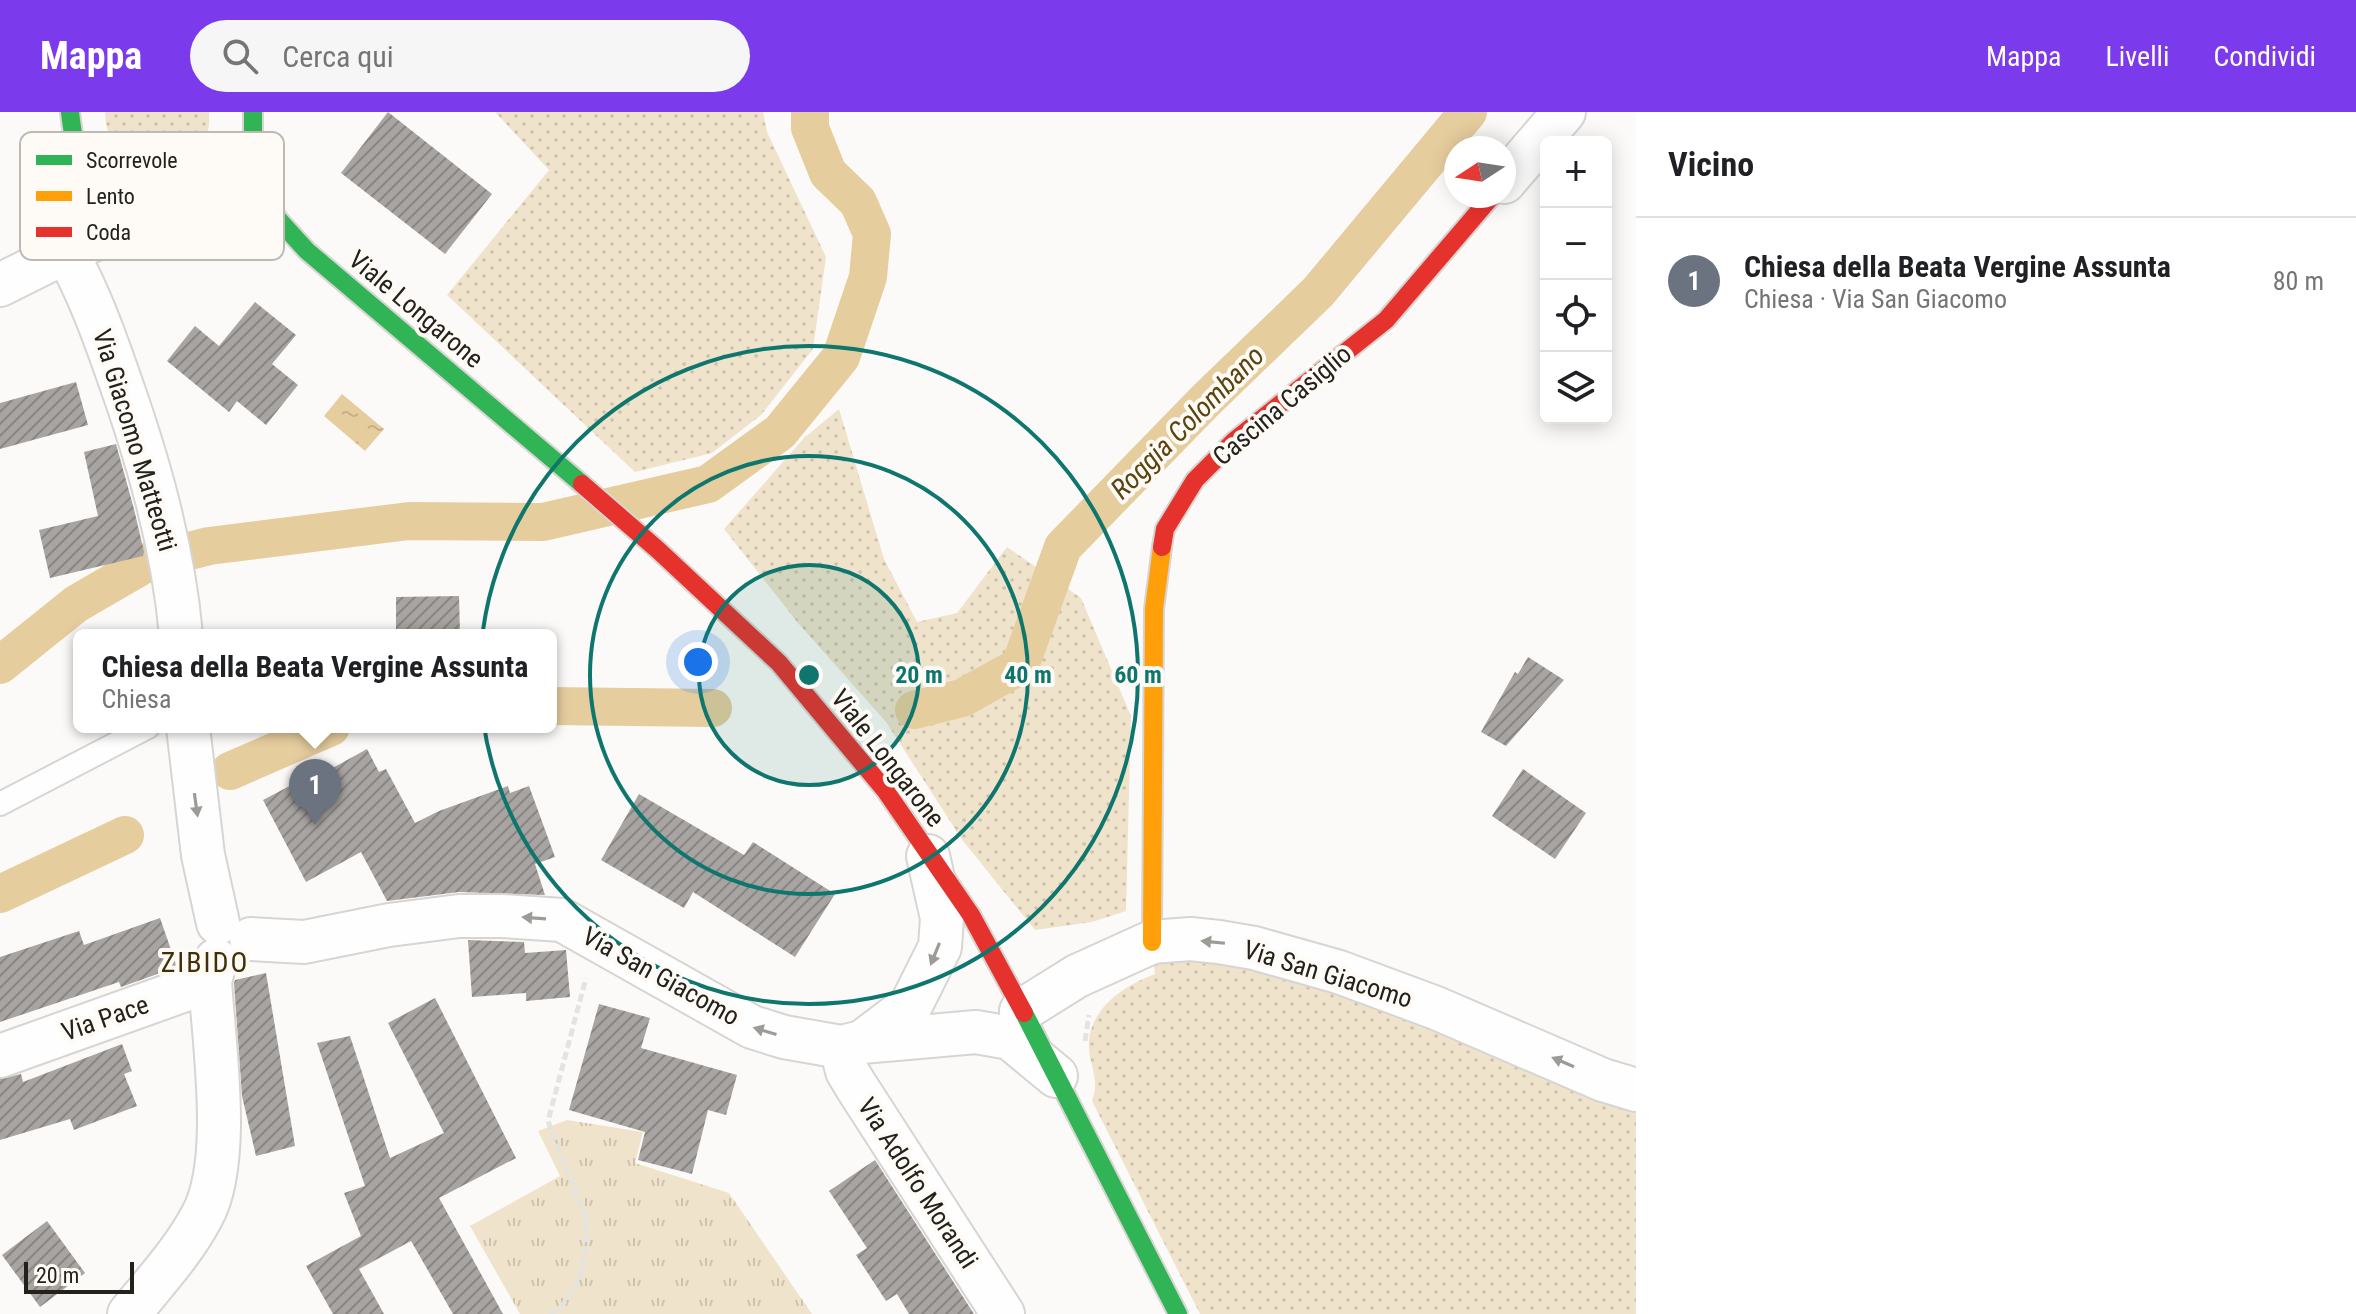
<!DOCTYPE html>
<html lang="it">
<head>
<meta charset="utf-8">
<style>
	body { margin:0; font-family:"Roboto Condensed",sans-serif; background:#f6f6f6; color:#202124 }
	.controls { position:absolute; right:24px; top:24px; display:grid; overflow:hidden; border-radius:12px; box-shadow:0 4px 20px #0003 }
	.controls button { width:72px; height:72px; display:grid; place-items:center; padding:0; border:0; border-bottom:2px solid #e0e0e0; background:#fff; color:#202124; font:40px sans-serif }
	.compass { position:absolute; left:1444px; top:24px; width:72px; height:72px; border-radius:50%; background:#fff; box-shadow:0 4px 20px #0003; rotate:258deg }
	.scale { position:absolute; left:24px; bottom:20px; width:110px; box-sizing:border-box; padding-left:8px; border:4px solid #23211c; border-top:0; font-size:22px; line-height:28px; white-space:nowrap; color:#23211c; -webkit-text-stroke:6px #fefbf6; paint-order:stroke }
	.you { position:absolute; left:698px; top:550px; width:28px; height:28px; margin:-20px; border:6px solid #fff; border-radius:50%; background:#1a73e8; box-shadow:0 0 0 12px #1a73e833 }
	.badge { display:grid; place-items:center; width:52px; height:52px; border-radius:50%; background:#7c3aed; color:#fff; font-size:26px; font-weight:700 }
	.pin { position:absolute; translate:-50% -66px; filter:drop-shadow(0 2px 4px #0008) }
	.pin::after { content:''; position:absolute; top:42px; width:28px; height:24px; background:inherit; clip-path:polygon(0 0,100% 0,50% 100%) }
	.popup { position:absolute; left:73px; top:517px; width:484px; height:104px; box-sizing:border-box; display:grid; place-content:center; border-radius:12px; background:#fff; filter:drop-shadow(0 2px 6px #0005); font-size:26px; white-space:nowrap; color:#757577 }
	.popup b { font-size:30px; color:#202124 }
	.popup::after { content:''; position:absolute; left:50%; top:100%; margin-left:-16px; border:16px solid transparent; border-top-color:#fff }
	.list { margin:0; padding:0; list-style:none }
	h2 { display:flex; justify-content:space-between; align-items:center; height:104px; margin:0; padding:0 32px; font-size:34px }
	h2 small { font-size:26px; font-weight:400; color:#757577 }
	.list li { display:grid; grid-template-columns:52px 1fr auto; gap:24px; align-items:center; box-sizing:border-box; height:128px; padding:0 32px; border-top:2px solid #e0e0e0 }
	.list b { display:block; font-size:30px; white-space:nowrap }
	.list p { margin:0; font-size:26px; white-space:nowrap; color:#757577 }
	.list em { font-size:26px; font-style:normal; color:#757577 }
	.icon { flex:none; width:44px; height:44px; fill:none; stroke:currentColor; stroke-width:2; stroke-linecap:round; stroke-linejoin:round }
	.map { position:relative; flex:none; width:1636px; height:1202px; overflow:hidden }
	header { display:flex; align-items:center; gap:48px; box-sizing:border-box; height:112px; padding:0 40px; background:#7c3aed; color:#fff }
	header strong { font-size:38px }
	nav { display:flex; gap:44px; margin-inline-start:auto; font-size:28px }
	.search { width:560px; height:72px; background:#f6f6f6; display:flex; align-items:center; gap:20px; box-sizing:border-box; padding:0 28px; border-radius:44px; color:#757577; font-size:30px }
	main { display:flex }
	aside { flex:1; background:#fff }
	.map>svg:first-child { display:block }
</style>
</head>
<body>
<header>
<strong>Mappa</strong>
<div class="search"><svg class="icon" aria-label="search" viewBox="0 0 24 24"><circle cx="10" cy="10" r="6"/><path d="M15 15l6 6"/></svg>Cerca qui</div>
<nav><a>Mappa</a><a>Livelli</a><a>Condividi</a></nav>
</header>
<main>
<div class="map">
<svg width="1636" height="1202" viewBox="0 0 1636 1202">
	<defs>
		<pattern id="grass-dots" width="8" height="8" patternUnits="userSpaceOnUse" patternTransform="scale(2)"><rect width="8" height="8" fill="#f0e3cb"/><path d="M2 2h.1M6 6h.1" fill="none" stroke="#cec2ae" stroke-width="1.8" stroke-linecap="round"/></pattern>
		<pattern id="park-tufts" width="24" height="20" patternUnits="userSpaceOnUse" patternTransform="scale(2)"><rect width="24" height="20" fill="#f0e3cb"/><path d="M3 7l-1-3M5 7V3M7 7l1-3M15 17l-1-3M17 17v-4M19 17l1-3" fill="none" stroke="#cec2ae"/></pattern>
		<pattern id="water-ripples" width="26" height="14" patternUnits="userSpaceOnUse" patternTransform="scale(2)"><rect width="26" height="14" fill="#e6cd9e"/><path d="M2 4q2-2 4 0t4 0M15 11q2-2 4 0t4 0" fill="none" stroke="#c5b088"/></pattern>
		<pattern id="building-hatch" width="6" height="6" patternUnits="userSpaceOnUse" patternTransform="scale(2)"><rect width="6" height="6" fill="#a7a4a1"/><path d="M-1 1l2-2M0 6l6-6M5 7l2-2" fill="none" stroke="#888582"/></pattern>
	</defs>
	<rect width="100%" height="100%" fill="#fcfaf8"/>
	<g fill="url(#grass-dots)">
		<path d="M105,0H209C216,72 107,81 105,0Z"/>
		<path d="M495,0H763L767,20L826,145L813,237L761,303L712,341L635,360L447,183L549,58Z"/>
		<path d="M839,297L884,447L917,510L957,501L1007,435L1081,486L1131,604L1126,799L1092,810L1035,818L963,729L886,610L798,511L724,417L804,326Z"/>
		<path d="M1153,848H1216L1334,877L1636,996V1202H1200L1092,989C1098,972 1094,963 1090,945C1082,903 1118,876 1155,862Z"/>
	</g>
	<path fill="url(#park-tufts)" d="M567,1008L643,1020L635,1051L729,1081L812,1202H520L470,1114L560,1064L538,1019Z"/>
	<path fill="url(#water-ripples)" d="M342,282L384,317L365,339L324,304Z"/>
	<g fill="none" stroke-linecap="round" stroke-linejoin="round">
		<g stroke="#e6cd9e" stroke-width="38">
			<path d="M0,553L76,492L150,449L209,434L409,409L543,410L708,372L780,320L841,245L868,165L872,122L858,90L828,61L810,16V0"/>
			<path d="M551,594L713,596"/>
			<path d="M914,598L962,586L1020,554L1063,435L1205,289L1318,180L1468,0"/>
			<path d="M230,659L331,615"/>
			<path d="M0,782L125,723"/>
		</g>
	</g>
	<g fill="url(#building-hatch)">
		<path d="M388,0L492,82L445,142L341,61Z"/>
		<path d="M255,190L296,223L272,252L298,273L266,313L237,289L229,300L167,249L195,214L219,234Z"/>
		<path d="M76,270L88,313L0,337V291Z"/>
		<path d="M116,332L134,397L144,440L143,444L50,466L39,418L98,404L84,340Z"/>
		<path d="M459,484L460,523H396V485Z"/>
		<path d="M1528,545L1564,568L1506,634L1481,620L1515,560L1518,562Z"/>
		<path d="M367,637L379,660L386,657L415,711L439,699L508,674L510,681L529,674L555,745L535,752L545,783L459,780L387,789L361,740L306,770L263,688L318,659L320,663Z"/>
		<path d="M1523,657L1586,701L1555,747L1492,704Z"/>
		<path d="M639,682L744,743L753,730L835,782L795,845L693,780L684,796L601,748Z"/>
		<path d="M160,806L177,855L121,875L119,870L0,910V845L79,819L84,833Z"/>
		<path d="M468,828L524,830L525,841L566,838L570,885L526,889V881L472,885Z"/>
		<path d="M266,861L295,1034L256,1044L242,984L234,871L235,868Z"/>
		<path d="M435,886L516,1046L439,1086L503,1202H453L411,1129L359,1157L384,1202H333L306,1154L361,1124L344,1081L365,1074L317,931L350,924L390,1046L444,1021L388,911Z"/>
		<path d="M599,892L650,906L641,936L737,963L726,1003L708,998L692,1062L638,1048L645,1020L569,998Z"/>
		<path d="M122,932L132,959L124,962L137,994L74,1018L70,1007L0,1028V967L21,962L23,970Z"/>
		<path d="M875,1048L974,1202H909L897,1182L886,1189L856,1143L867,1136L829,1079Z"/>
		<path d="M47,1109L85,1161L40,1195L2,1143Z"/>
	</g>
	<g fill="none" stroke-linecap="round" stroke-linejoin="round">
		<defs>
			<path id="lane" d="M0,692L148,615"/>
			<g id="street">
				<path d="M1504,70L1564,0"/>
				<path d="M66,140C88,179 103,220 118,263C148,347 173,434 181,523"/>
				<path d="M66,140L67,124L87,65"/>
				<path d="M0,173L66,140L156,101"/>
				<path d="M188,615L203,743L218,811"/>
				<path d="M251,827L304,830L389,813L459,804H502L562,808L752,915L784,925L841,935L862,930L976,920L1010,926L1056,964"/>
				<path d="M1021,899L1077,864L1152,830L1190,827L1219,830L1254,836L1339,860L1436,896L1603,968L1636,978"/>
				<path d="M862,930L911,893L940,835L942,806L928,744"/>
				<path d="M841,935L847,959L856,974L1003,1202"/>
				<path d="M0,944L210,869"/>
				<path d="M129,1202C154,1171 183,1140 202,1104C232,1050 214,933 210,869L216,848"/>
			</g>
			<g id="fast">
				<path d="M70,0C72,18 76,50 88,66C114,102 182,112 217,83C235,68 244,47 253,26"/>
				<path d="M253,0V55L277,106L307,139L582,372"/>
				<path d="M1024,901L1178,1202"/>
			</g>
			<path id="slow" d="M1152,830L1154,497L1162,435"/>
			<g id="jam">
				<path d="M582,372L658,438L779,551L885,678L971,803L1024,901"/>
				<path d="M1162,435L1165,417L1195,368L1234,329L1386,208L1492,84"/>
			</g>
		</defs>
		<use href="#lane" stroke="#d7d5d2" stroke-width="26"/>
		<use href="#street" stroke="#d7d5d2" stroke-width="46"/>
		<use href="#fast" stroke="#d7d5d2" stroke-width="22"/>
		<use href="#slow" stroke="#d7d5d2" stroke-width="22"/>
		<use href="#jam" stroke="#d7d5d2" stroke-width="22"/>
		<g stroke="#e3e3e2" stroke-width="5" stroke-dasharray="8 4" stroke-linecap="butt">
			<path d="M1085,929L1089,903"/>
			<path d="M550,1202L562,1194L576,1174L583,1155L586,1132V1107L548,1009L586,866"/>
		</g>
		<use href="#lane" stroke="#fffefe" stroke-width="22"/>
		<use href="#street" stroke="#fffefe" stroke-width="42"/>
		<use href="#fast" stroke="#30b455" stroke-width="18"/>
		<use href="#slow" stroke="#ff9f0a" stroke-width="18"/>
		<use href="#jam" stroke="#e5322d" stroke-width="18"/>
	</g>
	<defs><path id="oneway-solid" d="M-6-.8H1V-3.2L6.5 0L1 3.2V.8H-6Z" transform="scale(2)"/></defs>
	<g fill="#9c9b98">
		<use href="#oneway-solid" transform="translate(196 693) rotate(82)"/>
		<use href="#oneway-solid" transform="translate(534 806) rotate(-176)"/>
		<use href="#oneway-solid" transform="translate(1213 830) rotate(-174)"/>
		<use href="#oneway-solid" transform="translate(935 842) rotate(112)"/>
		<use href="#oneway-solid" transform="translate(765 919) rotate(-163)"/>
		<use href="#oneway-solid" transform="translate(1563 950) rotate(-157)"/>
	</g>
	<circle cx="809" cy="563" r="110" fill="#0f766e" fill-opacity=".12"/>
	<g fill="none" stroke="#0f766e" stroke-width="4">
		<circle cx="809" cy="563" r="110"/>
		<circle cx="809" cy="563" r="219"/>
		<circle cx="809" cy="563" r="329"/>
	</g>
	<g text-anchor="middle" stroke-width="8" stroke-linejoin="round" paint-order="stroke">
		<g font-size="26" fill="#23211c" stroke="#fefbf6">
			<text transform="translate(416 197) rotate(40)" y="9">Viale Longarone</text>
			<text transform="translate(1282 293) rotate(-40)" y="9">Cascina Casiglio</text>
			<text transform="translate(135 328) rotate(73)" y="9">Via Giacomo Matteotti</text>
			<text transform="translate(888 646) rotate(52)" y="9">Viale Longarone</text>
			<text transform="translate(1328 862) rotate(17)" y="9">Via San Giacomo</text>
			<text transform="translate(661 864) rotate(29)" y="9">Via San Giacomo</text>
			<text transform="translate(105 906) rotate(-19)" y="9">Via Pace</text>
			<text transform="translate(918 1071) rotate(57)" y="9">Via Adolfo Morandi</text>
		</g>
		<g font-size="28" font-style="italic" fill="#5b4410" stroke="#fefbf6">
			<text transform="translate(1187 310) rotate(-45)" y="10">Roggia Colombano</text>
		</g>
		<g font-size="28" letter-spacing="2" fill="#412f06" stroke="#fefbf6">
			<text x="205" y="860">ZIBIDO</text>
		</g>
	</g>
	<rect x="20" y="20" width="264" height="128" rx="12" fill="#fefbf6" stroke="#bcbab5" stroke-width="2"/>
	<rect x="36" y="43" width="36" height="10" fill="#30b455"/>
	<rect x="36" y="79" width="36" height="10" fill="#ff9f0a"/>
	<rect x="36" y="115" width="36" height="10" fill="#e5322d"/>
	<g font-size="22" fill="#23211c">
		<text x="86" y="56">Scorrevole</text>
		<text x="86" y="92">Lento</text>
		<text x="86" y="128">Coda</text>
	</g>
	<circle cx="809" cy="563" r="12" fill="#0f766e" stroke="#fefbf6" stroke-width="4"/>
	<g font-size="24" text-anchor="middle" font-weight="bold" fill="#0f766e" stroke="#fefbf6" stroke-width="8" stroke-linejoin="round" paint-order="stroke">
		<text x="919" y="571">20 m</text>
		<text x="1028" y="571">40 m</text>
		<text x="1138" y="571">60 m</text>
	</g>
</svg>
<div class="controls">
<button>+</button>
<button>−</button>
<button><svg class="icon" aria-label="locate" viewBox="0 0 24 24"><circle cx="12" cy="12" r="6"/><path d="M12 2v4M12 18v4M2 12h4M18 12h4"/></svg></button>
<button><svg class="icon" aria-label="layers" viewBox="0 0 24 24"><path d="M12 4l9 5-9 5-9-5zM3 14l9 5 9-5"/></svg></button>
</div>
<svg class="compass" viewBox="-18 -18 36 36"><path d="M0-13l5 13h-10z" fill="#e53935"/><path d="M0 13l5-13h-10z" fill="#757577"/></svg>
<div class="scale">20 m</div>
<div class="you"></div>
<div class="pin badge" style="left:315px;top:713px;background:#6b7280">1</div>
<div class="popup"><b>Chiesa della Beata Vergine Assunta</b>Chiesa</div>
</div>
<aside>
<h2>Vicino<small></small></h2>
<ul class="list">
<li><span class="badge" style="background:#6b7280">1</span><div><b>Chiesa della Beata Vergine Assunta</b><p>Chiesa · Via San Giacomo</p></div><em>80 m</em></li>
</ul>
</aside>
</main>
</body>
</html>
